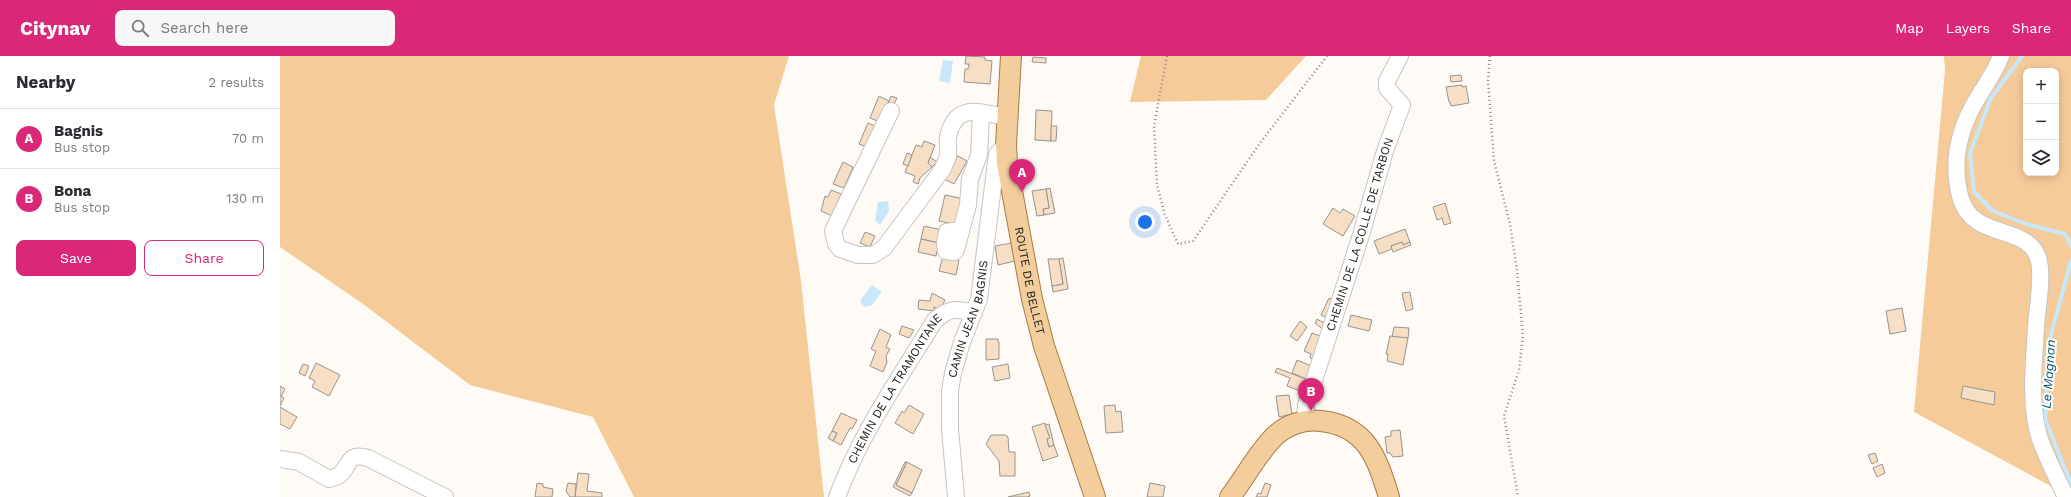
<!DOCTYPE html>
<html lang="en">
<head>
<meta charset="utf-8">
<style>
	body { margin:0; font-family:"Work Sans",sans-serif; background:#f7f7f7; color:#2b2b33 }
	.controls { position:absolute; right:12px; top:12px; display:grid; overflow:hidden; border-radius:8px; box-shadow:0 2px 10px #0003 }
	.controls button { width:36px; height:36px; display:grid; place-items:center; padding:0; border:0; border-bottom:1px solid #e1e1e2; background:#fff; color:#2b2b33; font:20px sans-serif }
	.you { position:absolute; left:865px; top:166px; width:14px; height:14px; margin:-10px; border:3px solid #fff; border-radius:50%; background:#1a73e8; box-shadow:0 0 0 6px #1a73e833 }
	.badge { display:grid; place-items:center; width:26px; height:26px; border-radius:50%; background:#db2777; color:#fff; font-size:13px; font-weight:700 }
	.pin { position:absolute; translate:-50% -33px; filter:drop-shadow(0 1px 2px #0008) }
	.pin::after { content:''; position:absolute; top:21px; width:14px; height:12px; background:inherit; clip-path:polygon(0 0,100% 0,50% 100%) }
	.list { margin:0; padding:0; list-style:none }
	h2 { display:flex; justify-content:space-between; align-items:center; height:52px; margin:0; padding:0 16px; font-size:17px }
	h2 small { font-size:13px; font-weight:400; color:#7c7c81 }
	.list li { display:grid; grid-template-columns:26px 1fr auto; gap:12px; align-items:center; box-sizing:border-box; height:60px; padding:0 16px; border-top:1px solid #e1e1e2 }
	.list b { display:block; font-size:15px; white-space:nowrap }
	.list p { margin:0; font-size:13px; white-space:nowrap; color:#7c7c81 }
	.list em { font-size:13px; font-style:normal; color:#7c7c81 }
	.actions { display:flex; gap:8px; padding:12px 16px }
	.actions a { flex:1; padding:9px 0; border:1px solid #db2777; border-radius:8px; text-align:center; font-size:14px; color:#db2777 }
	.actions .main { background:#db2777; color:#fff }
	.icon { flex:none; width:22px; height:22px; fill:none; stroke:currentColor; stroke-width:2; stroke-linecap:round; stroke-linejoin:round }
	.map { position:relative; flex:none; width:1791px; height:441px; overflow:hidden }
	header { display:flex; align-items:center; gap:24px; box-sizing:border-box; height:56px; padding:0 20px; background:#db2777; color:#fff }
	header strong { font-size:19px }
	nav { display:flex; gap:22px; margin-inline-start:auto; font-size:14px }
	.search { width:280px; height:36px; background:#f7f7f7; display:flex; align-items:center; gap:10px; box-sizing:border-box; padding:0 14px; border-radius:8px; color:#7c7c81; font-size:15px }
	main { display:flex }
	aside { flex:1; background:#fff }
	.map>svg:first-child { display:block }
</style>
</head>
<body>
<header>
<strong>Citynav</strong>
<div class="search"><svg class="icon" aria-label="search" viewBox="0 0 24 24"><circle cx="10" cy="10" r="6"/><path d="M15 15l6 6"/></svg>Search here</div>
<nav><a>Map</a><a>Layers</a><a>Share</a></nav>
</header>
<main>
<aside>
<h2>Nearby<small>2 results</small></h2>
<ul class="list">
<li><span class="badge">A</span><div><b>Bagnis</b><p>Bus stop</p></div><em>70 m</em></li>
<li><span class="badge">B</span><div><b>Bona</b><p>Bus stop</p></div><em>130 m</em></li>
</ul>
<div class="actions"><a class="main">Save</a><a>Share</a></div>
</aside>
<div class="map">
<svg width="1791" height="441" viewBox="0 0 1791 441">
	<rect width="100%" height="100%" fill="#fefbf7"/>
	<g fill="#f6cb9a" fill-rule="evenodd">
		<path d="M0,0H509L494,49L521,225L544,441H354L313,361L190,329L83,248L0,191Z"/>
		<path d="M861,0H1026L986,44L850,46Z"/>
		<path d="M1664,0H1791V441L1634,356L1665,14ZM1746,15H1776V117H1746Z"/>
	</g>
	<g fill="#c6e8fa">
		<path d="M663,4L673,5L670,27L659,25Z"/>
		<path d="M608,145L609,155L600,169L595,164L598,146Z"/>
		<path d="M592,229L602,236L591,250L584,251L580,245Z"/>
	</g>
	<g fill="none" stroke-linecap="round" stroke-linejoin="round">
		<g stroke="#c6e8fa" stroke-width="4">
			<path d="M1742,0L1711,42L1690,97L1694,136L1713,155L1746,168L1785,178L1791,190"/>
			<path d="M1791,205L1769,286L1765,363L1791,428"/>
		</g>
	</g>
	<g fill="#f7dfc5" stroke="#979491">
		<path d="M686,0L705,1V4L712,5L710,28L684,26L685,13H688L689,8H685Z"/>
		<path d="M753,1L766,2V7L752,6Z"/>
		<path d="M1181,19L1182,25L1171,26L1170,20Z"/>
		<path d="M1182,29V31L1186,30L1189,47L1171,50L1170,46H1169L1166,31Z"/>
		<path d="M599,40L609,45L600,66L590,62Z"/>
		<path d="M611,40L617,42L612,52L607,50Z"/>
		<path d="M756,54L772,55L771,85L755,84Z"/>
		<path d="M588,67L598,71L589,92L579,88Z"/>
		<path d="M771,70H777L776,85H771Z"/>
		<path d="M644,85L655,89L648,107L652,111L640,122L638,128L633,126L635,120L625,116L636,89L642,91Z"/>
		<path d="M627,97L632,99L628,110L623,108Z"/>
		<path d="M678,100L687,105L674,128L664,123Z"/>
		<path d="M650,101L657,106L652,111L648,107Z"/>
		<path d="M563,106L573,111L564,132L553,128Z"/>
		<path d="M770,132L775,157L764,159L763,153L769,152L766,133Z"/>
		<path d="M766,133L769,152L763,153L764,159L757,160L752,135Z"/>
		<path d="M551,134L561,138L552,160L541,155L545,140L548,141Z"/>
		<path d="M665,139L684,143L678,169L659,165Z"/>
		<path d="M1165,147L1171,167L1164,169L1162,162L1157,164L1153,151Z"/>
		<path d="M1053,152L1060,157L1063,153L1075,160L1063,180L1043,168Z"/>
		<path d="M644,170L662,174L659,187L641,183Z"/>
		<path d="M1125,173L1130,186L1123,189L1122,186L1111,190L1112,193L1099,198L1094,185Z"/>
		<path d="M585,176L595,180L590,191L580,187Z"/>
		<path d="M641,183L659,187L656,200L638,196Z"/>
		<path d="M1122,186L1123,189L1130,186L1131,189L1113,196L1111,190Z"/>
		<path d="M732,187L735,205L718,209L715,190Z"/>
		<path d="M663,200L679,204L676,219L659,215Z"/>
		<path d="M783,202L788,233L773,236L772,230L783,228L779,203Z"/>
		<path d="M768,203H779L783,228L772,230Z"/>
		<path d="M1130,236L1133,253L1126,255L1122,237Z"/>
		<path d="M652,237L665,244L660,254L654,251V255L638,253L639,244L650,245Z"/>
		<path d="M1049,242L1057,246L1050,263L1041,259Z"/>
		<path d="M1622,252L1626,275L1610,278L1606,255Z"/>
		<path d="M1071,259L1092,264L1089,275L1068,270Z"/>
		<path d="M1037,263L1044,267L1045,275L1035,267Z"/>
		<path d="M1020,265L1027,271L1017,285L1010,280Z"/>
		<path d="M622,270L634,274L629,282L619,278Z"/>
		<path d="M1114,271L1129,272L1128,282L1112,281Z"/>
		<path d="M600,273L611,279L606,291L610,293L606,300L607,306L603,316L590,310L596,295L591,293Z"/>
		<path d="M1032,277L1040,280L1037,305L1030,302L1031,298L1024,295Z"/>
		<path d="M1110,280L1128,282L1123,309L1107,305L1108,298H1106Z"/>
		<path d="M706,283H718V286H719V303L706,304Z"/>
		<path d="M1017,304L1036,312L1031,325L1012,317Z"/>
		<path d="M36,307L60,319L49,340L32,331L35,325L29,322Z"/>
		<path d="M23,308L29,310L25,320L19,317Z"/>
		<path d="M728,308L730,322L715,325L712,311Z"/>
		<path d="M997,312L1031,325L1026,337L1007,330L1010,322L995,316Z"/>
		<path d="M0,330L5,333L1,340L4,342L0,350Z"/>
		<path d="M1683,330L1715,336L1714,349L1681,342Z"/>
		<path d="M1009,339L1012,358L999,361L996,340Z"/>
		<path d="M629,349L644,358L633,378L615,367L622,355L624,357Z"/>
		<path d="M835,349L836,356L841,355L843,376L826,377L824,350Z"/>
		<path d="M0,351L17,361L10,373L0,368Z"/>
		<path d="M561,357L577,364L572,373L570,372L561,389L553,385L557,377L552,375Z"/>
		<path d="M765,367L770,382L767,383L769,391L774,389L778,400L763,405L752,371Z"/>
		<path d="M769,368L774,389L769,391L767,383L770,382L765,369Z"/>
		<path d="M1120,374L1123,400L1113,401L1110,397H1107L1105,381L1111,380V375Z"/>
		<path d="M552,375L557,377L553,385L548,382Z"/>
		<path d="M711,379H725L728,381L729,396H735V420H720L719,405L706,388Z"/>
		<path d="M1595,397L1598,405L1592,408L1588,399Z"/>
		<path d="M625,406H627L616,429L632,437L630,440L613,431Z"/>
		<path d="M627,406L642,414L632,437L616,429Z"/>
		<path d="M1602,408L1605,417L1597,421L1593,412Z"/>
		<path d="M298,417L309,418L307,435L322,437V441H295Z"/>
		<path d="M257,427L263,428V431L273,433L272,441H255Z"/>
		<path d="M288,427L296,428L295,441H290L286,435Z"/>
		<path d="M870,427L885,430L883,441H867Z"/>
		<path d="M985,427L991,429L987,441H976L978,437L981,438Z"/>
		<path d="M749,436L750,440L747,441H728Z"/>
	</g>
	<g fill="none" stroke-linecap="round" stroke-linejoin="round">
		<defs>
			<g id="minor">
				<path d="M1721,0C1714,19 1702,33 1693,50C1678,78 1672,109 1680,140C1692,187 1750,166 1759,205C1763,224 1757,252 1756,272C1754,305 1749,351 1760,383C1767,403 1777,422 1786,441"/>
				<path d="M611,55L553,175L556,188L560,193L578,199H593L604,192L662,114C664,110 667,104 668,100C669,94 667,87 668,81C676,45 700,57 727,61"/>
				<path d="M681,176L673,175L667,176L665,187L666,195L674,196L676,194L688,149L690,123L699,99L701,57"/>
				<path id="s1" d="M1025,365L1026,349L1081,179L1105,95L1122,49L1107,32V25L1120,0"/>
				<path d="M0,403L19,406L49,423C51,422 56,421 58,420C72,410 65,396 88,402L165,441"/>
				<path id="s2" d="M557,441C582,375 619,323 655,264C670,252 675,252 694,257"/>
				<path id="s3" d="M676,441L670,373V335L673,317L682,286L699,243L717,98L726,89"/>
			</g>
			<g id="major">
				<path id="s4" d="M731,0L726,89L727,107L734,146L752,243L764,290L815,441"/>
				<path d="M950,441C964,423 980,393 996,379C1008,368 1025,363 1041,365C1087,370 1097,402 1109,441"/>
			</g>
		</defs>
		<use href="#minor" stroke="#c7c4c1" stroke-width="18"/>
		<use href="#major" stroke="#a57b47" stroke-width="22"/>
		<g stroke="#8c8a88" stroke-width="2.5" stroke-dasharray="1 3" stroke-linecap="butt">
			<path d="M887,0L874,70L877,129L885,159L898,188L913,185L980,87L1047,0"/>
			<path d="M1210,0L1208,24L1214,105L1230,168L1237,215L1243,280L1239,314L1224,360L1238,441"/>
		</g>
		<use href="#minor" stroke="#fff" stroke-width="16"/>
		<use href="#major" stroke="#f4cd9d" stroke-width="20"/>
	</g>
	<g text-anchor="middle" stroke-width="4" stroke-linejoin="round" paint-order="stroke">
		<g font-size="12" fill="#21201f" stroke="#fff">
			<text dy="4" stroke="none"><textPath href="#s1" startOffset="195">CHEMIN DE LA COLLE DE TARBON</textPath></text>
			<text dy="4" stroke="none"><textPath href="#s4" startOffset="227">ROUTE DE BELLET</textPath></text>
			<text dy="4" stroke="none"><textPath href="#s3" startOffset="181">CAMIN JEAN BAGNIS</textPath></text>
			<text dy="4" stroke="none"><textPath href="#s2" startOffset="123">CHEMIN DE LA TRAMONTANE</textPath></text>
		</g>
		<g font-size="13" font-style="italic" fill="#045572" stroke="#fff">
			<text transform="translate(1768 318) rotate(-86)" y="5">Le Magnan</text>
		</g>
	</g>
</svg>
<div class="controls">
<button>+</button>
<button>−</button>
<button><svg class="icon" aria-label="layers" viewBox="0 0 24 24"><path d="M12 4l9 5-9 5-9-5zM3 14l9 5 9-5"/></svg></button>
</div>
<div class="you"></div>
<div class="pin badge" style="left:742px;top:136px">A</div>
<div class="pin badge" style="left:1031px;top:355px">B</div>
</div>
</main>
</body>
</html>
